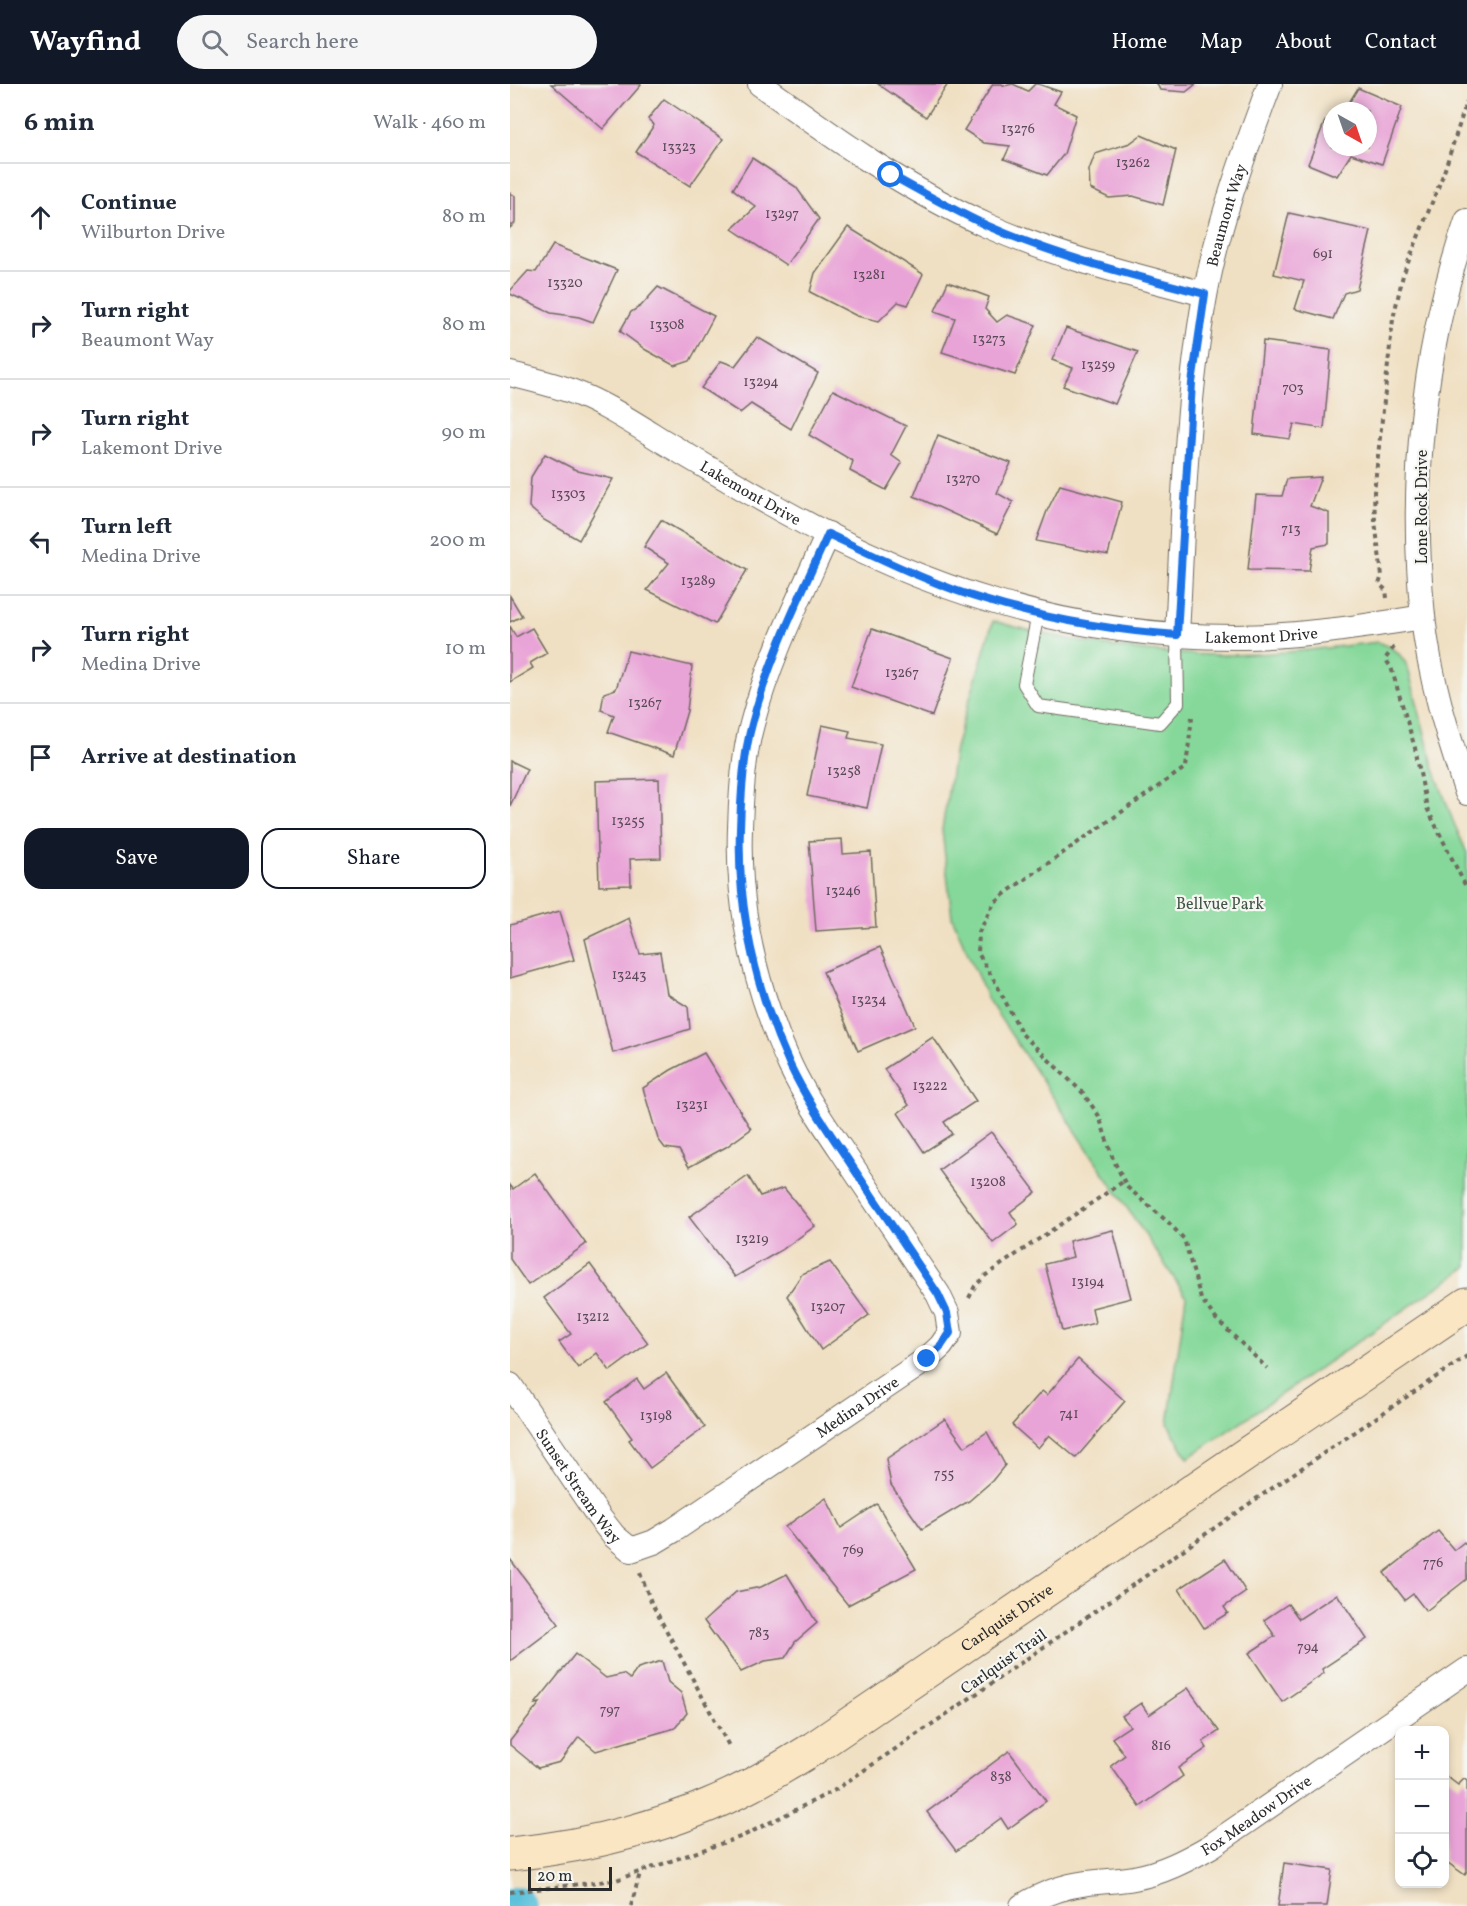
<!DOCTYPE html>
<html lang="en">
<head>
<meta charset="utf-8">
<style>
	body { margin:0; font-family:Vollkorn,serif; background:#f6f6f7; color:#1f2937 }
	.controls { position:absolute; right:18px; bottom:18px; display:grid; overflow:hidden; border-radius:12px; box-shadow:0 3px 9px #0003 }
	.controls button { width:54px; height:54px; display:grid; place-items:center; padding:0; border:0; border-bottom:2px solid #e0e1e3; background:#fff; color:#1f2937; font:30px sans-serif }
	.compass { position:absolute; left:813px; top:18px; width:54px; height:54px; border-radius:50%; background:#fff; box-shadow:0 3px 9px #0003; rotate:140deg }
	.scale { position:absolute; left:18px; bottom:15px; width:84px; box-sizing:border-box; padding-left:6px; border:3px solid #2b2b2b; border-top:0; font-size:16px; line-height:21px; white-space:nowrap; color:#2b2b2b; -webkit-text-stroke:4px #f6f6f2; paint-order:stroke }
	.stop { position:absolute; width:18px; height:18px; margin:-14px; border:4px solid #1a73e8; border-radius:50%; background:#fff }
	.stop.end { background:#1a73e8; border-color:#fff; box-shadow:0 2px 6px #0008 }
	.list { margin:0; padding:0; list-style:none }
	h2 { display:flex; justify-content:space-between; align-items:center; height:78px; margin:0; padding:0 24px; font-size:26px }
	h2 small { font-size:20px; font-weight:400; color:#747a83 }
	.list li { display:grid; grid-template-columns:39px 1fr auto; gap:18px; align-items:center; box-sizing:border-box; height:108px; padding:0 24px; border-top:2px solid #e0e1e3 }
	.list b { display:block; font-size:22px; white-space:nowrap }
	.list p { margin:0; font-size:20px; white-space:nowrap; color:#747a83 }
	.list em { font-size:20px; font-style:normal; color:#747a83 }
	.actions { display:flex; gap:12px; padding:18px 24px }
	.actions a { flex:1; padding:14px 0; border:2px solid #111827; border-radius:18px; text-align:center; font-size:21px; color:#111827 }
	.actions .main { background:#111827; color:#fff }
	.icon { flex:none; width:33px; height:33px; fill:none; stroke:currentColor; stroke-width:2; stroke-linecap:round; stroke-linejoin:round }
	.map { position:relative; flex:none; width:957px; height:1822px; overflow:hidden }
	header { display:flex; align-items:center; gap:36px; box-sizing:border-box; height:84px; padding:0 30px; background:#111827; color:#fff }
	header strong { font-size:28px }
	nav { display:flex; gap:33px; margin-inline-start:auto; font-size:21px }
	.search { width:420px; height:54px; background:#f6f6f7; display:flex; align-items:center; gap:15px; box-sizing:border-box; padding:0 21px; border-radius:33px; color:#747a83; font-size:22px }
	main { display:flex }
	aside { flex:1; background:#fff }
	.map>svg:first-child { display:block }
</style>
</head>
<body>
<header>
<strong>Wayfind</strong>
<div class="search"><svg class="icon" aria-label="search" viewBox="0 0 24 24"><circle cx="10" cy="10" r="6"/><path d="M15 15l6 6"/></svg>Search here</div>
<nav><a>Home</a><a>Map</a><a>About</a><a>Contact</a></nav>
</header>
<main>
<aside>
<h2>6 min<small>Walk · 460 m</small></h2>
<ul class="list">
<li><svg class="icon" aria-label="ahead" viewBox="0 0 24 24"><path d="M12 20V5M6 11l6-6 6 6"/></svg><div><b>Continue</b><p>Wilburton Drive</p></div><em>80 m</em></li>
<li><svg class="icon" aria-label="right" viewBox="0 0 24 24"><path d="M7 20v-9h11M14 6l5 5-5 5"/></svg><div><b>Turn right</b><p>Beaumont Way</p></div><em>80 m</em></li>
<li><svg class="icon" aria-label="right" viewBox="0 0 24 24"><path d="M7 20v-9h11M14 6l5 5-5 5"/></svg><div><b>Turn right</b><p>Lakemont Drive</p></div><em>90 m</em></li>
<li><svg class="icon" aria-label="left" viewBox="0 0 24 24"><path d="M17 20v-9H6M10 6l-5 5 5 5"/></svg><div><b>Turn left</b><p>Medina Drive</p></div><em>200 m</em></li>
<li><svg class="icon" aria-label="right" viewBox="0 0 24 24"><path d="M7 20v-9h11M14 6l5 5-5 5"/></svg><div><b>Turn right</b><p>Medina Drive</p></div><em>10 m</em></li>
<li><svg class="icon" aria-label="arrive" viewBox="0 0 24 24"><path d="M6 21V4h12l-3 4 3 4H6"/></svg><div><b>Arrive at destination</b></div></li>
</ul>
<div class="actions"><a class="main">Save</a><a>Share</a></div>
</aside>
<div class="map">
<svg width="957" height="1822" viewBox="0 0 957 1822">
	<rect width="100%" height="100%" fill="#f6f6f2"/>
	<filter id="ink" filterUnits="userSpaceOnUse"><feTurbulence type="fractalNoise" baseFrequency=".0167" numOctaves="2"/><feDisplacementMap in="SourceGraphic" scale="12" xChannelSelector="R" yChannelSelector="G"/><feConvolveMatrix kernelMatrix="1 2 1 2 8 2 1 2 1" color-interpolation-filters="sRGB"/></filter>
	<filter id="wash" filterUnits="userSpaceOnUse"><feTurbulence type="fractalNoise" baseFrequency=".008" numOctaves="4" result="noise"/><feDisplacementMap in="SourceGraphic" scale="24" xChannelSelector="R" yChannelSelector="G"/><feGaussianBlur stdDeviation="1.35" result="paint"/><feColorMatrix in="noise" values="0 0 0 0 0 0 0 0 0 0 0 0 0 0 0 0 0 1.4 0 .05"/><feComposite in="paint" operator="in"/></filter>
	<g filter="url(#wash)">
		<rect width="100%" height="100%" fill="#f0e0c3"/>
		<path fill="#85d89a" stroke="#588262" stroke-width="1.5" d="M483,537C559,558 635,571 713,571C765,571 817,564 868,558C883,563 892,570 898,584L924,685L943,737L957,769V1183L678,1374L658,1340L676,1212L478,916L442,833L432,746L445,664Z"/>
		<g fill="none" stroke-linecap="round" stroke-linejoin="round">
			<path stroke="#5cc1da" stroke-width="30" d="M8,1817L12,1822"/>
		</g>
		<g id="blocks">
			<g fill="#e9a4d7">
				<path d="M41,0H130L131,1L93,45Z"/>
				<path d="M368,0H438L416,33Z"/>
				<path d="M483,0H492L494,2L503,0L518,7L525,0H528L551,8L544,20L566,31L554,70L537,91L494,75L500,62L474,59L454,46Z"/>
				<path d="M647,0H686L676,8L650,6Z"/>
				<path d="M848,4L892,23L872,80L841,70L827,92L798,80L815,37H822V63H858V27H834Z"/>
				<path d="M154,15L213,55L180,102L126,68L144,41L138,35Z"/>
				<path d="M631,51L666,66L653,121L623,112L599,114L580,105L579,86L585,70L620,59Z"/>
				<path d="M242,74L286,103L309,135L276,181L222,145L246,123L223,105Z"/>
				<path d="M0,109L5,112V139L0,144Z"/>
				<path d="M779,129L861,147L847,205L834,209L823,235L785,225L794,197L764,190Z"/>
				<path d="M338,143L413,190L398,221L388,218L369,237L347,232L300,208L305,189Z"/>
				<path d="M43,161L107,186L83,238L69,233L41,229L0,210V207L18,187L26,188Z"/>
				<path d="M438,198L479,213L475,225L487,238L497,231L526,241L505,291L432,268L445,234L425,227Z"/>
				<path d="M148,203L204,232L180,277L165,282L136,266L110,247L121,228L131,222Z"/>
				<path d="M556,244L628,268L605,320L553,302L563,284L542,276Z"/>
				<path d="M247,253L308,289L281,345L241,320L230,329L191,304L211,277L225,282Z"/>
				<path d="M753,257L821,266L814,345L784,340L780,355L744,350Z"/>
				<path d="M323,306L396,342L381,371L392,379L376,406L340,387L343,377L299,351Z"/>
				<path d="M428,351L501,379L487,409L503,418L487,450L404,412Z"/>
				<path d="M35,370L68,387L103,395L69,456L34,436L19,423L21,393Z"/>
				<path d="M811,393L800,422L819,429V460L803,463L799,487L738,486L746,411L772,412L777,395Z"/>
				<path d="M550,401L612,418L598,471L526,457L537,427Z"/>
				<path d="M151,436L237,486L205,540L137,506L159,479L134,463Z"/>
				<path d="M0,512L12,532L0,538Z"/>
				<path d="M0,542L6,553L22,544L37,569L20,579L23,584L0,598Z"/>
				<path d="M362,545L443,574L422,632L341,603Z"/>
				<path d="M118,567L182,582L177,627L164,671L98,648L104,631L91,626L94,609L106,605Z"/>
				<path d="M312,641L340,647L338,654L371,660L357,724L297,712Z"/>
				<path d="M0,677L17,685L0,722Z"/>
				<path d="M149,695L151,774L120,775L121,801L89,802L86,697Z"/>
				<path d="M332,755L333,770L361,768L366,843L306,847L299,757Z"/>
				<path d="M50,827L64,876L0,894V841Z"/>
				<path d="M119,834L130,870L150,868L157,910L178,923L180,945L103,969L75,855Z"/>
				<path d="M370,863L405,942L348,967L313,888Z"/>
				<path d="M423,953L466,1017L434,1038L442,1050L414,1068L388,1029L399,1021L374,985Z"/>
				<path d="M194,969L241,1045L216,1063L179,1083L169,1066L155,1064L148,1055L133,1004L161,986Z"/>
				<path d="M481,1048L526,1108L500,1128L508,1140L483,1159L429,1086Z"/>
				<path d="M25,1089L76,1160L18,1201L0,1175V1101L3,1105Z"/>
				<path d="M238,1092L250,1112L274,1104L305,1142L273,1165L225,1193L179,1133Z"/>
				<path d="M603,1146L621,1214L582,1224L585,1239L552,1247L535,1180L563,1173L559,1157Z"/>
				<path d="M320,1178L359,1231L311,1266L277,1212L292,1190Z"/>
				<path d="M80,1180L138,1259L100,1287L87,1269L68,1284L49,1258L61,1250L34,1214Z"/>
				<path d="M568,1275L615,1317L566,1374L539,1351L528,1364L502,1341L532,1307L537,1311Z"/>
				<path d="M156,1289L195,1343L140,1384L119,1356L122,1354L96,1318L127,1295L134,1305Z"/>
				<path d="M435,1335L455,1363L477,1348L495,1381L482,1397L459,1417L412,1445L381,1401L376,1375Z"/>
				<path d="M316,1414L331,1444L367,1420L406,1485L338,1521L275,1443Z"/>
				<path d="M928,1447L944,1466L954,1458L957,1462V1495L916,1527L903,1510L895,1516L874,1489Z"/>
				<path d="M0,1475L49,1540L0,1577Z"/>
				<path d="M715,1475L736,1508L714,1523L718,1529L694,1544L669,1505Z"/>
				<path d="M277,1490L307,1539L285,1558L275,1574L255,1577L231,1588L194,1537L226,1508L251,1503Z"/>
				<path d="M827,1510L857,1555L812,1585L814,1589L772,1618L739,1569L765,1552L754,1536L778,1520L789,1535Z"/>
				<path d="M65,1570L96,1594L113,1590L120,1595L128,1584L152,1577L158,1598L171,1609L177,1629L165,1644L86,1667L69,1653L50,1678L28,1684L0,1661V1657L30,1619L25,1620Z"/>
				<path d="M678,1604L709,1647L693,1658L697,1664L668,1684L673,1692L630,1723L601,1682L615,1671L602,1654L620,1642L612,1632L631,1619L639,1631Z"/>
				<path d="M499,1667L536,1717L498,1745L491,1734L446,1767L417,1728Z"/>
				<path d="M936,1692L948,1701L954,1695L957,1697V1788L955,1791L934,1776V1694Z"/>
				<path d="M774,1779L822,1786L817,1822H768Z"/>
			</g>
		</g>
	</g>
	<g filter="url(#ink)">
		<use href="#blocks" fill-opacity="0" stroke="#706a60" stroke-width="1.5"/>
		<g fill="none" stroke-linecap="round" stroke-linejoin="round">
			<defs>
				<path id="lane" d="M528,530L514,600L528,622L650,639L668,619L667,551"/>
				<g id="street">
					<path d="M250,0C323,53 395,105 478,142C548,173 622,191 695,210"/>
					<path d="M957,137C913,263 899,400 913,532C919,593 938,652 957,709"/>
					<path id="s1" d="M0,290C21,295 41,300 61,307C93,319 122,338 151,356C191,380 232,404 273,427C415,506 560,553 724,553C785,553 852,543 913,533"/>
					<path id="s2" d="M667,551C673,438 675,324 695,212C708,140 734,69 760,0"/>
					<path id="s3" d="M0,1301L89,1433L104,1452L121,1466L144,1458L164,1446L417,1275L431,1262L440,1249L437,1229L428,1210C399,1167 371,1125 342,1082C320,1049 297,1017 280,981C246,906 227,826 230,744C231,710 233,672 242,640C259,574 290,513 318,450"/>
					<path id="s4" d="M512,1822C532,1810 554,1802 577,1799C593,1797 609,1797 624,1794C652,1789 677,1776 701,1762L957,1586"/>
				</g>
				<g id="secondary">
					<path id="s5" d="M0,1770C82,1762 168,1740 241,1701C262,1690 283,1677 304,1664L957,1220"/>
				</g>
			</defs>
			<use href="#lane" stroke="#706a60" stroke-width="14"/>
			<use href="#street" stroke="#706a60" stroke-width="26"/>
			<use href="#secondary" stroke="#706a60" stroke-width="35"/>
			<g stroke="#706a60" stroke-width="4" stroke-dasharray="4.5 4.5" stroke-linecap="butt">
				<path d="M877,514L876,506L869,500L872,492L865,437L864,408L883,235L893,191L933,91L957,17"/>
				<path d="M884,563L875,575L881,583L905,664L917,724L957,805"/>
				<path d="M682,633L676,683L497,808L484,819L469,848L468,869L489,905L512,950L573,1009L589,1032L603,1075L617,1103L659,1139L674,1155L691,1215L706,1235L757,1284"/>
				<path d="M459,1214L465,1202L476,1191L614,1097"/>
				<path d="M130,1489L141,1518L219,1662"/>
				<path d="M0,1808L106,1796L233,1752L325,1706L472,1606L746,1415L957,1272"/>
				<path d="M121,1822L130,1789"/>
			</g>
			<use href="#lane" stroke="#fff" stroke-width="12"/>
			<use href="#street" stroke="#fff" stroke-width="24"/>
			<use href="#secondary" stroke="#fbe6c4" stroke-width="33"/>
		</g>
	</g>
	<g fill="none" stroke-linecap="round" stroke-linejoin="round" filter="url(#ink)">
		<path stroke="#1a73e8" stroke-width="8" d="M381,91C413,109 445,127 478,142C548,173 622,191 695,210L682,299L667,551C603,546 540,536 478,517C423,501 370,474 318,450C290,513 259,574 242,640C233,672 231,710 230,744C227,826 246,906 280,981C297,1017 320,1049 342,1082C371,1125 399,1167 428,1210L437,1229L440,1249L431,1262L417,1275"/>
	</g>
	<g text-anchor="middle" stroke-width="4.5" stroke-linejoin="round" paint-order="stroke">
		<g font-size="14" fill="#5a4956">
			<text x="508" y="49">13276</text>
			<text x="169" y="67">13323</text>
			<text x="623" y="83">13262</text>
			<text x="272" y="134">13297</text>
			<text x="813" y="174">691</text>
			<text x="359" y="195">13281</text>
			<text x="55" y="203">13320</text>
			<text x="157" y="245">13308</text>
			<text x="479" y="259">13273</text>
			<text x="588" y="285">13259</text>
			<text x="251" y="302">13294</text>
			<text x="783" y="308">703</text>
			<text x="453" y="399">13270</text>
			<text x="58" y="414">13303</text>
			<text x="781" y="449">713</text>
			<text x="188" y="501">13289</text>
			<text x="392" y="593">13267</text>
			<text x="135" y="623">13267</text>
			<text x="334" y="691">13258</text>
			<text x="118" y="741">13255</text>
			<text x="333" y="811">13246</text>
			<text x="119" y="895">13243</text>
			<text x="359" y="920">13234</text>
			<text x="420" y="1006">13222</text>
			<text x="182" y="1025">13231</text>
			<text x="478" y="1102">13208</text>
			<text x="242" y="1159">13219</text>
			<text x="578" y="1202">13194</text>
			<text x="318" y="1227">13207</text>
			<text x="83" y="1237">13212</text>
			<text x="559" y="1334">741</text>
			<text x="146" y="1336">13198</text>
			<text x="434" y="1394">755</text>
			<text x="343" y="1470">769</text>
			<text x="923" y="1483">776</text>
			<text x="249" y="1553">783</text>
			<text x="798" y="1567">794</text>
			<text x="100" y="1630">797</text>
			<text x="651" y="1666">816</text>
			<text x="491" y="1697">838</text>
		</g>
		<g font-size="16" fill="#2b2b2b" stroke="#f6f6f2">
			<text dy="6" stroke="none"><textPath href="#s2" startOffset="424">Beaumont Way</textPath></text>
			<text dy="6" stroke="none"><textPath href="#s1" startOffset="270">Lakemont Drive</textPath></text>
			<text transform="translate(911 423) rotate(-90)" y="6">Lone Rock Drive</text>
			<text dy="6" stroke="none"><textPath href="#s1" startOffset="808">Lakemont Drive</textPath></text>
			<text dy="6" stroke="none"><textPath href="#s3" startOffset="474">Medina Drive</textPath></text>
			<text dy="6" stroke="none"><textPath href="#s3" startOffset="122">Sunset Stream Way</textPath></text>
			<text dy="6" stroke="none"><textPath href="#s5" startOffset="558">Carlquist Drive</textPath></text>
			<text transform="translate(493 1577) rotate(-35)" y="6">Carlquist Trail</text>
			<text dy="6" stroke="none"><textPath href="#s4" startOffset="255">Fox Meadow Drive</textPath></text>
		</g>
		<g font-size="16" fill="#425647" stroke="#f6f6f2">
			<text x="710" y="825">Bellvue Park</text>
		</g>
	</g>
</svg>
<div class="controls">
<button>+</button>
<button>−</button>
<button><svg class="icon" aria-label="locate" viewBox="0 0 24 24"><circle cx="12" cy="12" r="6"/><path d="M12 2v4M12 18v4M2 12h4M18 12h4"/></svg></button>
</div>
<svg class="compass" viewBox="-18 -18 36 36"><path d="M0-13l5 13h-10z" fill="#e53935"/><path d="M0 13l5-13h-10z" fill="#747a83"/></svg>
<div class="scale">20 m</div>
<div class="stop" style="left:381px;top:91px"></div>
<div class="stop end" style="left:417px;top:1275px"></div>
</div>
</main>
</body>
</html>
